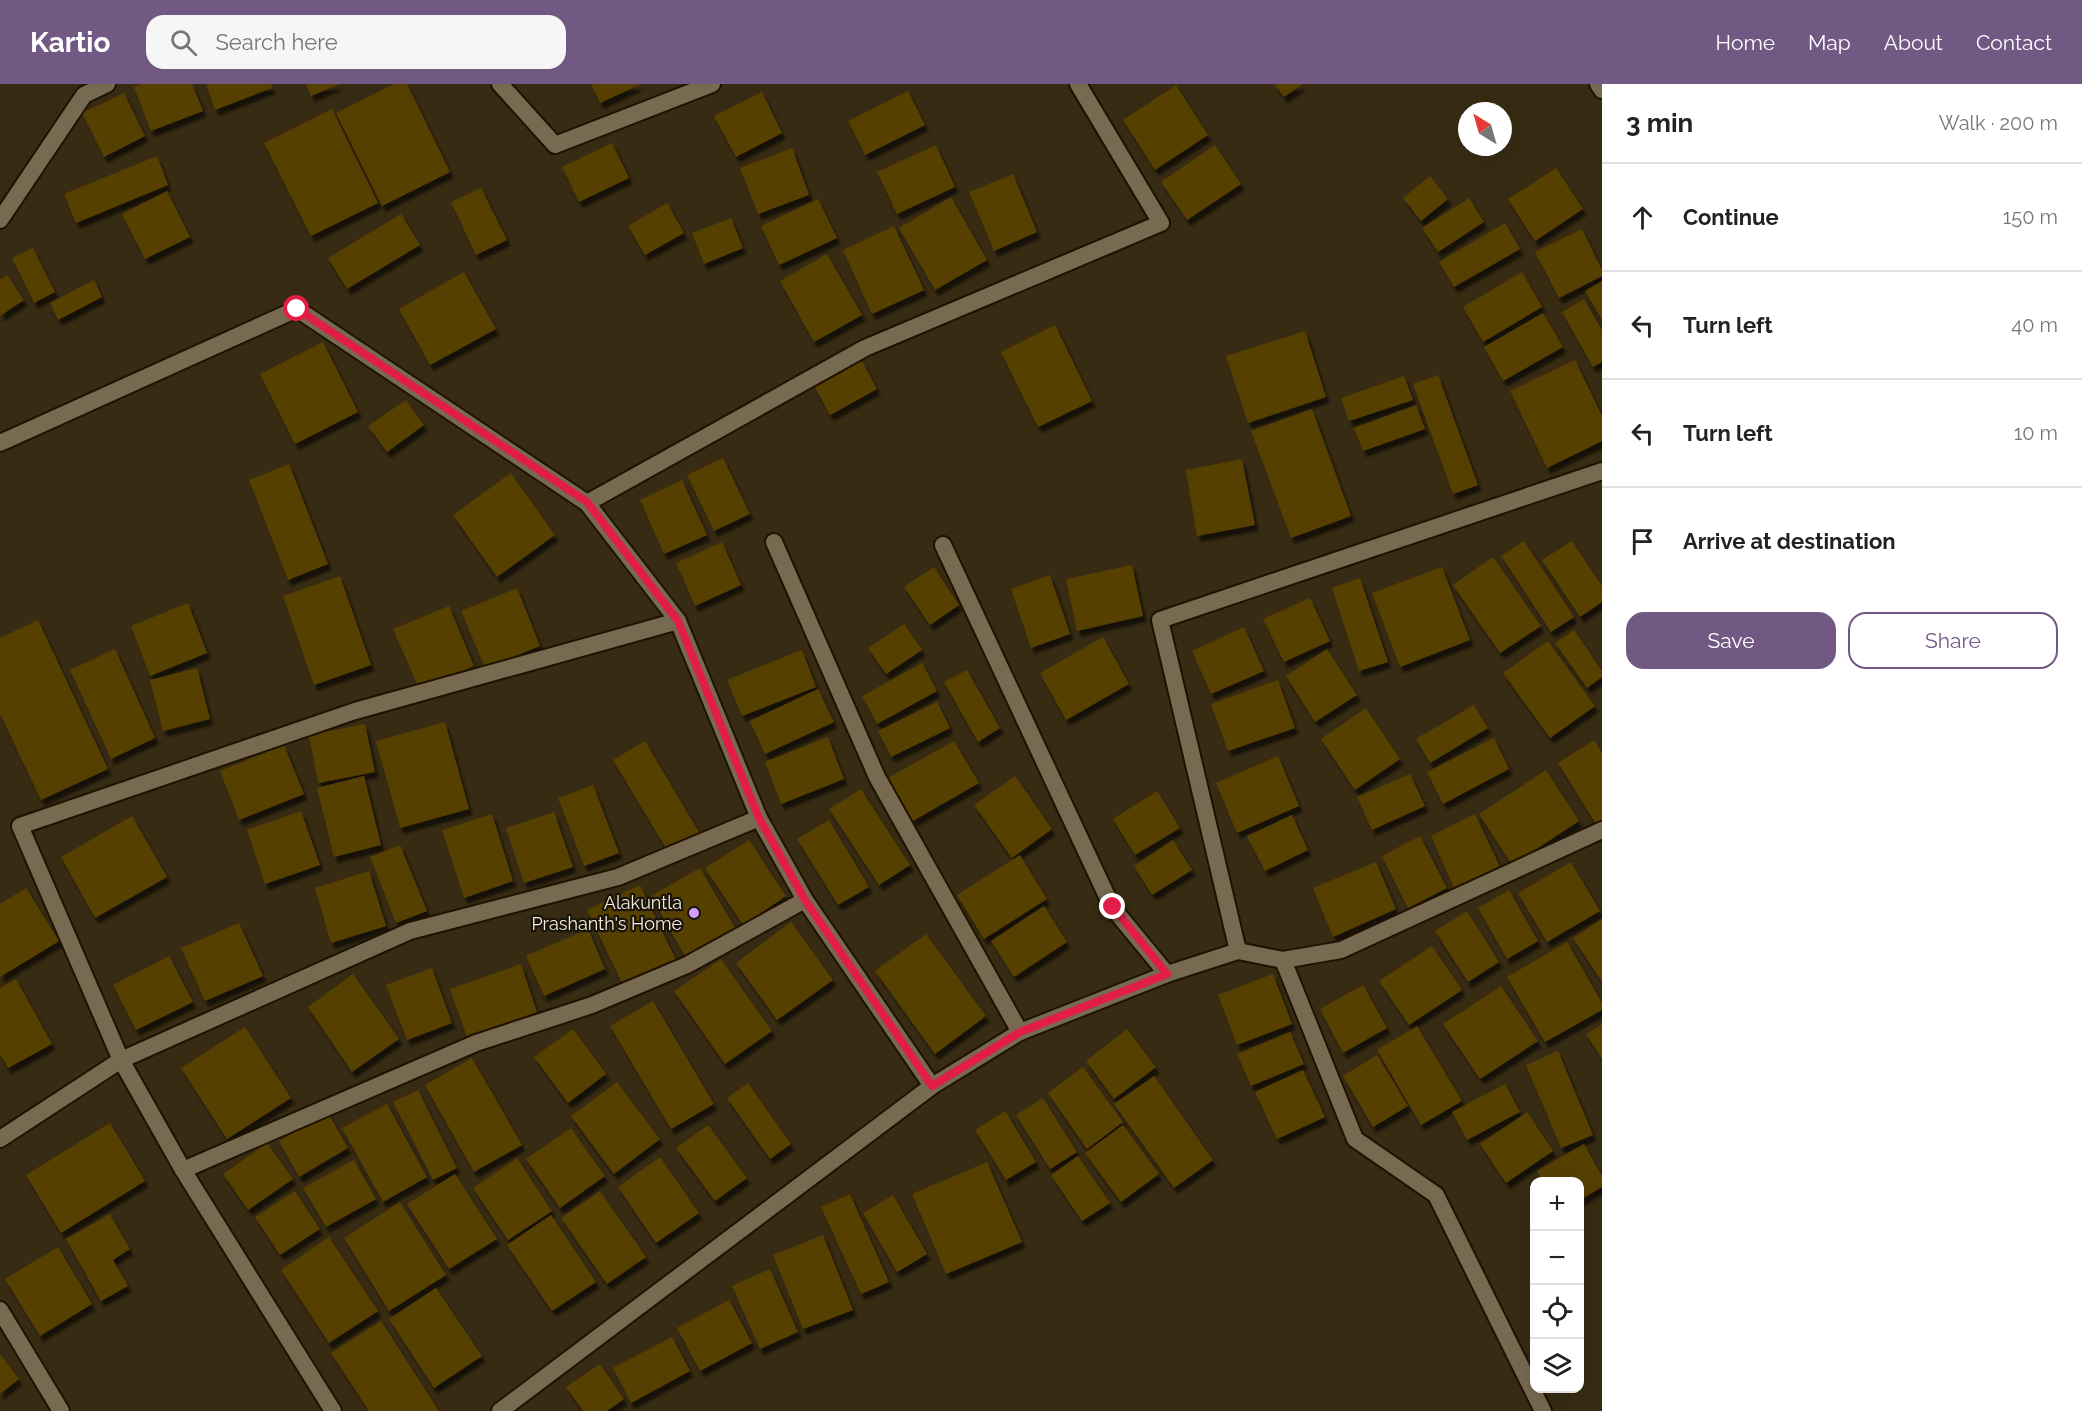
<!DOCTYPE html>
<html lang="en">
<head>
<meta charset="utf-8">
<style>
	body { margin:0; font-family:Raleway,sans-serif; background:#f6f6f6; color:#222 }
	.controls { position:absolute; right:18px; bottom:18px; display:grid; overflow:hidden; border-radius:12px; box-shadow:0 6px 24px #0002 }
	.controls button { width:54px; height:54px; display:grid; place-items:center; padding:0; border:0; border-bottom:2px solid #e0e0e0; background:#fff; color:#222; font:30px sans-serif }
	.compass { position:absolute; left:1458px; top:18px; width:54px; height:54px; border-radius:50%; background:#fff; box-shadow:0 6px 24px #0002; rotate:323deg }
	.stop { position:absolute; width:18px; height:18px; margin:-14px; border:4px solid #e11d48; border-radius:50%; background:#fff }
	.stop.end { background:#e11d48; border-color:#fff; box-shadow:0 2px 6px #0008 }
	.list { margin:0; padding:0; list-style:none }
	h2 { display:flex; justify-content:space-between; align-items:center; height:78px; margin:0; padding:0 24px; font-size:26px }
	h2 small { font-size:20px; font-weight:400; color:#767676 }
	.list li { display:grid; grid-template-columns:39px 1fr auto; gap:18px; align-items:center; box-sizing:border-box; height:108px; padding:0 24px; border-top:2px solid #e0e0e0 }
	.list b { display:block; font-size:22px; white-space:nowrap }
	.list em { font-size:20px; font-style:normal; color:#767676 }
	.actions { display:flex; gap:12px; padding:18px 24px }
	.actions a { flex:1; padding:14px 0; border:2px solid #725984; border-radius:18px; text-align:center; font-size:21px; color:#725984 }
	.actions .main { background:#725984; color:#fff }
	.icon { flex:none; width:33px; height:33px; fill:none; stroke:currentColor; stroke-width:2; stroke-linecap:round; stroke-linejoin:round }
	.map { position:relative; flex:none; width:1602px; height:1327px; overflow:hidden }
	header { display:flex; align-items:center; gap:36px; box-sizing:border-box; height:84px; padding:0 30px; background:#725984; color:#fff }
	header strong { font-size:28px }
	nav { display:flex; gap:33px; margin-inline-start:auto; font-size:21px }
	.search { width:420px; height:54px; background:#f6f6f6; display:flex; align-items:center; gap:15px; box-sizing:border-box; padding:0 21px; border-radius:18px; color:#767676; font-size:22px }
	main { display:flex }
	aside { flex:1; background:#fff }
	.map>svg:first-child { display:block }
</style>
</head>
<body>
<header>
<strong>Kartio</strong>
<div class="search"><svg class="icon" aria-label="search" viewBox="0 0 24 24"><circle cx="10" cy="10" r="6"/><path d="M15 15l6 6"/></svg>Search here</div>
<nav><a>Home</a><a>Map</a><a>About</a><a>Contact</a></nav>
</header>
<main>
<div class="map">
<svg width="1602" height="1327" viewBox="0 0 1602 1327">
	<defs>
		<filter id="shadow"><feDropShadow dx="3.5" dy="6" stdDeviation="1.5" flood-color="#0009"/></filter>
	</defs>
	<rect width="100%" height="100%" fill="#372b13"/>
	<g fill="#573f02" filter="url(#shadow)">
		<path d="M141,0H192L203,27L151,47L134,3Z"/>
		<path d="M206,0H271L272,4L215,26Z"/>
		<path d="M306,0H340L311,12Z"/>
		<path d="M394,0H407L450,88L382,122L336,29Z"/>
		<path d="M591,0H641L600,19Z"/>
		<path d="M1274,0H1303L1284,13Z"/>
		<path d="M1176,1L1208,51L1155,86L1123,36Z"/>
		<path d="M908,7L925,41L865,71L848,37Z"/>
		<path d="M762,8L782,49L736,73L714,32Z"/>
		<path d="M124,9L145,52L104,73L82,29Z"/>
		<path d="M332,25L378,119L311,152L264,59Z"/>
		<path d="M612,59L629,94L579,118L562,83Z"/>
		<path d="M936,61L955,103L897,130L877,88Z"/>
		<path d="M1215,61L1241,100L1187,136L1161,98Z"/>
		<path d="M792,64L809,111L758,130L740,84Z"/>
		<path d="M157,72L168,101L76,139L64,110Z"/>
		<path d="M1556,84L1583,125L1535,157L1508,115Z"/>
		<path d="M1013,90L1037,148L994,167L969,108Z"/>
		<path d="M1430,92L1448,115L1421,137L1403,114Z"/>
		<path d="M481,104L507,156L476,171L451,118Z"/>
		<path d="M167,107L190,153L145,175L122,130Z"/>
		<path d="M951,113L987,176L935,206L899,144Z"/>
		<path d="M1469,114L1484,138L1438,168L1422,144Z"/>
		<path d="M818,115L837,154L779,181L761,142Z"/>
		<path d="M667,119L684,149L645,171L628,142Z"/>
		<path d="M401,130L420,161L347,205L328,174Z"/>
		<path d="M731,134L743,164L704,180L692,149Z"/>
		<path d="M1505,139L1520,165L1454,203L1439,178Z"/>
		<path d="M894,142L924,206L872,230L843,166Z"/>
		<path d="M1582,145L1602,186V192L1559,214L1535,168Z"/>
		<path d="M33,164L55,208L34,219L12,174Z"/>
		<path d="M827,170L862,231L814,258L780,197Z"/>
		<path d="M464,188L496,245L430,281L399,225Z"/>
		<path d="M1522,188L1542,223L1483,258L1463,223Z"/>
		<path d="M7,191L24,216L0,232V196Z"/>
		<path d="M94,196L102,213L58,236L50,219Z"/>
		<path d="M1602,197V236L1585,207Z"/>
		<path d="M1584,215L1602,246V278L1593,283L1562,228Z"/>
		<path d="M1543,229L1563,263L1503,297L1484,263Z"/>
		<path d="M1055,241L1092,317L1038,343L1001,268Z"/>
		<path d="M1305,247L1326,313L1248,339L1226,272Z"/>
		<path d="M323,258L358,328L295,360L260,290Z"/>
		<path d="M1575,276L1602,332V357L1547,384L1510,307Z"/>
		<path d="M862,277L877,305L830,331L815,303Z"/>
		<path d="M1438,291L1478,401L1453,410L1413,300Z"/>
		<path d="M1404,292L1413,316L1349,337L1341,314Z"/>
		<path d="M406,316L424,341L387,368L368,342Z"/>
		<path d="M1416,321L1425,345L1363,367L1354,344Z"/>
		<path d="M1312,325L1351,432L1291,454L1251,347Z"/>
		<path d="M723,374L750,430L714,447L687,391Z"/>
		<path d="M1242,375L1255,441L1197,452L1186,386Z"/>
		<path d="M289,380L328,480L288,496L249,396Z"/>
		<path d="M511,389L555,451L497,493L453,431Z"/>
		<path d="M682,396L707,451L664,470L640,416Z"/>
		<path d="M1524,457L1574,533L1551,548L1501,472Z"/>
		<path d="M1572,457L1602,502V518L1580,533L1542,476Z"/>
		<path d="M722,458L741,501L695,522L676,479Z"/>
		<path d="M1493,473L1541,542L1500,569L1453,501Z"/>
		<path d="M1132,481L1143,532L1077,547L1066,495Z"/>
		<path d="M934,483L959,521L930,541L904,503Z"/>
		<path d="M1442,483L1470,556L1400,583L1372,509Z"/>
		<path d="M1050,491L1070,550L1031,564L1011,505Z"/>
		<path d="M340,492L371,581L314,601L283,512Z"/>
		<path d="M1360,494L1388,578L1359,587L1332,504Z"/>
		<path d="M517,504L540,562L485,584L461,527Z"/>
		<path d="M1310,514L1330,557L1284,578L1263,535Z"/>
		<path d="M188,519L207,569L150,592L131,542Z"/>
		<path d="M449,522L474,582L419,605L393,545Z"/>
		<path d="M38,536L108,685L41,716L0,630V554Z"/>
		<path d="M904,540L922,566L886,590L868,564Z"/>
		<path d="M1244,543L1264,587L1211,610L1192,567Z"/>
		<path d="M1574,546L1602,587V593L1587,604L1555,559Z"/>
		<path d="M1103,553L1129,600L1066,636L1040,589Z"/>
		<path d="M1548,557L1595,622L1550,654L1503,589Z"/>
		<path d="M115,565L155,654L111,675L70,586Z"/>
		<path d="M1327,565L1357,611L1315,638L1286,592Z"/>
		<path d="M802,566L816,603L742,632L727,596Z"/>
		<path d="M922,579L937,607L877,640L862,612Z"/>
		<path d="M197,584L210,635L163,647L150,596Z"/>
		<path d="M967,586L1000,644L978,658L944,598Z"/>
		<path d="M1278,596L1295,644L1228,667L1211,620Z"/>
		<path d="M818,605L834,638L765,670L750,637Z"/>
		<path d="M937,618L950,644L891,673L878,647Z"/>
		<path d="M1474,621L1488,644L1430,679L1416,655Z"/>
		<path d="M1366,624L1400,675L1355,706L1321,655Z"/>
		<path d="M445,638L469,725L400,744L376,657Z"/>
		<path d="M365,640L375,688L318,699L309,651Z"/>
		<path d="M828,653L844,695L781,720L765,678Z"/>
		<path d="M1494,654L1509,685L1443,720L1427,688Z"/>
		<path d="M1594,656L1602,669V737L1596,740L1558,679Z"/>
		<path d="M645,657L700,750L669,769L613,676Z"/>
		<path d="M954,657L979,699L913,737L888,694Z"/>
		<path d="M284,661L304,710L239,736L220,687Z"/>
		<path d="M1278,672L1299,722L1237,749L1216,699Z"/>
		<path d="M1546,686L1579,737L1512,781L1479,730Z"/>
		<path d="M1410,690L1425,722L1372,746L1357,713Z"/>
		<path d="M364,692L381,761L334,773L317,704Z"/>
		<path d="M1015,692L1052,745L1012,774L974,721Z"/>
		<path d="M593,701L619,769L584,782L558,714Z"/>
		<path d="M861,705L910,781L879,801L829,725Z"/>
		<path d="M1157,707L1180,744L1135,771L1113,735Z"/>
		<path d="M301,727L320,781L265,800L247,746Z"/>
		<path d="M554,728L573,783L524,799L506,744Z"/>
		<path d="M492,730L513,797L464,814L442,746Z"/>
		<path d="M1475,730L1500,783L1454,804L1431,752Z"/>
		<path d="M1292,731L1308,766L1265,787L1247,752Z"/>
		<path d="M132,732L167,793L95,834L61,773Z"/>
		<path d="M829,736L869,803L838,821L797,755Z"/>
		<path d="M1420,752L1447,804L1408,824L1382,772Z"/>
		<path d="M749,756L786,812L743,841L705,784Z"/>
		<path d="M1173,756L1192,786L1152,811L1134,782Z"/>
		<path d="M400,761L427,827L396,839L370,773Z"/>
		<path d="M1020,771L1047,815L984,855L957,811Z"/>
		<path d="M1376,778L1396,825L1333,853L1313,804Z"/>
		<path d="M1571,778L1600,827L1547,858L1518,809Z"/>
		<path d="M700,784L737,847L687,876L651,812Z"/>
		<path d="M369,787L386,842L331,859L315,804Z"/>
		<path d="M640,801L676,876L623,901L587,826Z"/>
		<path d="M26,804L59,857L0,893V820Z"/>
		<path d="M1509,806L1538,857L1507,875L1478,824Z"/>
		<path d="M1044,822L1067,858L1014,893L991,857Z"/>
		<path d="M1467,827L1499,878L1468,898L1435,847Z"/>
		<path d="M1602,835V898L1573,854Z"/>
		<path d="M791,838L833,896L777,936L736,879Z"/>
		<path d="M239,839L263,892L205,917L181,864Z"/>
		<path d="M588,845L605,885L544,912L526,872Z"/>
		<path d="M926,850L986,932L935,970L875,887Z"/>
		<path d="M1567,858L1602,919V926L1545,958L1507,893Z"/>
		<path d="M1432,862L1462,906L1409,941L1379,897Z"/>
		<path d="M169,872L193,918L136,946L113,901Z"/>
		<path d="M721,875L772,947L725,980L674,907Z"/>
		<path d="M521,880L537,928L467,953L450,905Z"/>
		<path d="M432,884L452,939L407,956L386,901Z"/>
		<path d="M353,890L399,955L352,988L308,923Z"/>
		<path d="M1273,890L1292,940L1237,961L1218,911Z"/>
		<path d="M16,895L52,960L8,984L0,970V904Z"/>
		<path d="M1363,901L1387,944L1343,969L1320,925Z"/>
		<path d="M1501,902L1538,957L1480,995L1443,940Z"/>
		<path d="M653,917L714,1020L671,1045L610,942Z"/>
		<path d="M1602,940V975L1586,950Z"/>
		<path d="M1417,942L1462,1017L1421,1041L1377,966Z"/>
		<path d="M245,943L291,1014L227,1055L181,984Z"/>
		<path d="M573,945L606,990L568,1019L534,973Z"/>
		<path d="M1127,945L1156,983L1114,1015L1086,977Z"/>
		<path d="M1290,948L1304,980L1251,1002L1237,970Z"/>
		<path d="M1558,967L1593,1051L1561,1064L1526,981Z"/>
		<path d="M1377,971L1408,1022L1373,1043L1343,992Z"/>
		<path d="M472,974L522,1061L474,1088L425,1001Z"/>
		<path d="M1083,983L1123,1038L1087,1065L1048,1009Z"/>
		<path d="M1303,986L1325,1033L1277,1055L1255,1008Z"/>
		<path d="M1154,992L1213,1076L1174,1104L1114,1020Z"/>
		<path d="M617,998L660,1055L614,1090L571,1032Z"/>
		<path d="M748,999L791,1060L770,1075L727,1014Z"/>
		<path d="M1505,1000L1520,1028L1467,1056L1452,1028Z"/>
		<path d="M418,1006L457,1084L433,1096L393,1018Z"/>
		<path d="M1043,1014L1077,1068L1050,1085L1016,1031Z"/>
		<path d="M387,1020L427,1093L383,1118L342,1044Z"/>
		<path d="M1005,1027L1036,1078L1006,1096L975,1046Z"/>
		<path d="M1527,1028L1553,1067L1506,1099L1480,1060Z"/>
		<path d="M328,1029L348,1064L299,1093L279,1057Z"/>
		<path d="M110,1039L145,1097L61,1149L26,1091Z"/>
		<path d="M708,1041L747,1094L715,1117L676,1064Z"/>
		<path d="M1123,1041L1159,1090L1121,1118L1085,1069Z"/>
		<path d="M571,1044L605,1092L560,1124L526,1075Z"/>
		<path d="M267,1059L293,1095L248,1126L223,1090Z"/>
		<path d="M1584,1060L1602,1092V1103L1580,1116V1098H1544L1537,1087Z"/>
		<path d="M1078,1072L1110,1119L1082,1137L1051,1091Z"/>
		<path d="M660,1073L699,1129L656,1159L618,1103Z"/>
		<path d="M517,1074L552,1127L508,1156L473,1104Z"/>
		<path d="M354,1076L376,1115L326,1143L303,1104Z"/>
		<path d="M987,1078L1022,1158L946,1190L912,1110Z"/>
		<path d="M455,1090L497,1155L449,1185L407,1120Z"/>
		<path d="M295,1107L320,1145L280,1171L255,1133Z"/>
		<path d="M600,1107L646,1173L607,1200L561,1134Z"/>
		<path d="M850,1110L889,1198L861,1210L821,1123Z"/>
		<path d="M893,1111L927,1170L897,1188L863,1129Z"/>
		<path d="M400,1118L446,1191L389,1227L344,1154Z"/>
		<path d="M110,1130L130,1165L113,1176L128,1202L101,1217L66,1155Z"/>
		<path d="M551,1131L596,1198L552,1227L507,1161Z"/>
		<path d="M823,1151L853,1226L803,1245L773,1171Z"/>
		<path d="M329,1153L378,1227L329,1259L281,1186Z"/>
		<path d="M58,1163L92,1220L40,1252L5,1195Z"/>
		<path d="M770,1185L798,1248L760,1265L732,1202Z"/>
		<path d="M436,1204L482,1272L434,1304L389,1235Z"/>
		<path d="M729,1216L752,1259L700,1287L677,1244Z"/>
		<path d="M381,1237L439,1327H369L331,1269Z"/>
		<path d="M672,1253L690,1287L631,1319L613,1284Z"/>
		<path d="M0,1270L19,1295L0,1310Z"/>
		<path d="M600,1280L624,1315L607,1327H583L566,1303Z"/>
	</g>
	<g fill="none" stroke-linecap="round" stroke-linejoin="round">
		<defs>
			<g id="minor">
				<path d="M500,0L555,61L712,0"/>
				<path d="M1598,0L1602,6"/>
				<path d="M0,136L84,11L107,0"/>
				<path d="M0,359L297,225L587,419L678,537L759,734L805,816L932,1002"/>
				<path d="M587,419L865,264L1161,139L1078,0"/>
				<path d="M774,458L877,693L1020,948"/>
				<path d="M943,461L1112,823L1167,890"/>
				<path d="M1238,867L1160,536L1602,387"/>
				<path d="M1283,876L1355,1055L1436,1111L1543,1327"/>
				<path d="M0,1055L121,976L410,847L618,793L759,734"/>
				<path d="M183,1086L476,959L592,921L687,881L805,816"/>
				<path d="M0,1226L61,1327"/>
				<path d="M333,1327L183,1086L121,976L20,742L355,627L678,537"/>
				<path d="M500,1327L932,1002L1020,948L1167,890L1238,867L1283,876L1341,866L1602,746"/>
			</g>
		</defs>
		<use href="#minor" stroke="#1e1300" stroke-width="20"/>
		<use href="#minor" stroke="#786a51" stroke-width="16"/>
	</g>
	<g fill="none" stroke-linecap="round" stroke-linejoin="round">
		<path stroke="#e11d48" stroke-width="8" d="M297,225L587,418L678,537L759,734L805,816L932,1002L1020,948L1167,890L1113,823"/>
	</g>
	<circle fill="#d49cfc" stroke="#19140a" stroke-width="2" cx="694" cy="829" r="6"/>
	<g text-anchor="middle" stroke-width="4.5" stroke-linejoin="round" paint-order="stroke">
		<g font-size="18" fill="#f4ecde" stroke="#19140a" text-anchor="end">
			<text x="682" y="825">Alakuntla<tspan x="682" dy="21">Prashanth's Home</tspan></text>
		</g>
	</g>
</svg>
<div class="controls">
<button>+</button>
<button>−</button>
<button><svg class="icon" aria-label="locate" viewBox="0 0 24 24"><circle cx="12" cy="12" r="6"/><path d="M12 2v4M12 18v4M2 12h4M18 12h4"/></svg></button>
<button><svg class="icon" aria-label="layers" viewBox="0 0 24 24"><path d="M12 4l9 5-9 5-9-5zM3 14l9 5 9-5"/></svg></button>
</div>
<svg class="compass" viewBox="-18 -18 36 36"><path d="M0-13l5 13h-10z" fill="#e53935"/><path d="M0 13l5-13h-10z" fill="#767676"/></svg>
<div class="stop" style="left:297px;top:225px"></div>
<div class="stop end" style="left:1113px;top:823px"></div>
</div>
<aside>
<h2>3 min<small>Walk · 200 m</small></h2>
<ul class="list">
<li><svg class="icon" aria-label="ahead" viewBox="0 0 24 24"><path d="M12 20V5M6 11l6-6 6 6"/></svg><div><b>Continue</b></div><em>150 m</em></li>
<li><svg class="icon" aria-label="left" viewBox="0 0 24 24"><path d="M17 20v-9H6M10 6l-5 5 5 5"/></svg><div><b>Turn left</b></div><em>40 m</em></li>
<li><svg class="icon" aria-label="left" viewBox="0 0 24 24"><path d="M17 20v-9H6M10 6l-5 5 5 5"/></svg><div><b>Turn left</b></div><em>10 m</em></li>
<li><svg class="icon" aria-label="arrive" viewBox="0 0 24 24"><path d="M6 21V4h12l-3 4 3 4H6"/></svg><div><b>Arrive at destination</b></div></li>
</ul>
<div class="actions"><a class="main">Save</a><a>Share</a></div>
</aside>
</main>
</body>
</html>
